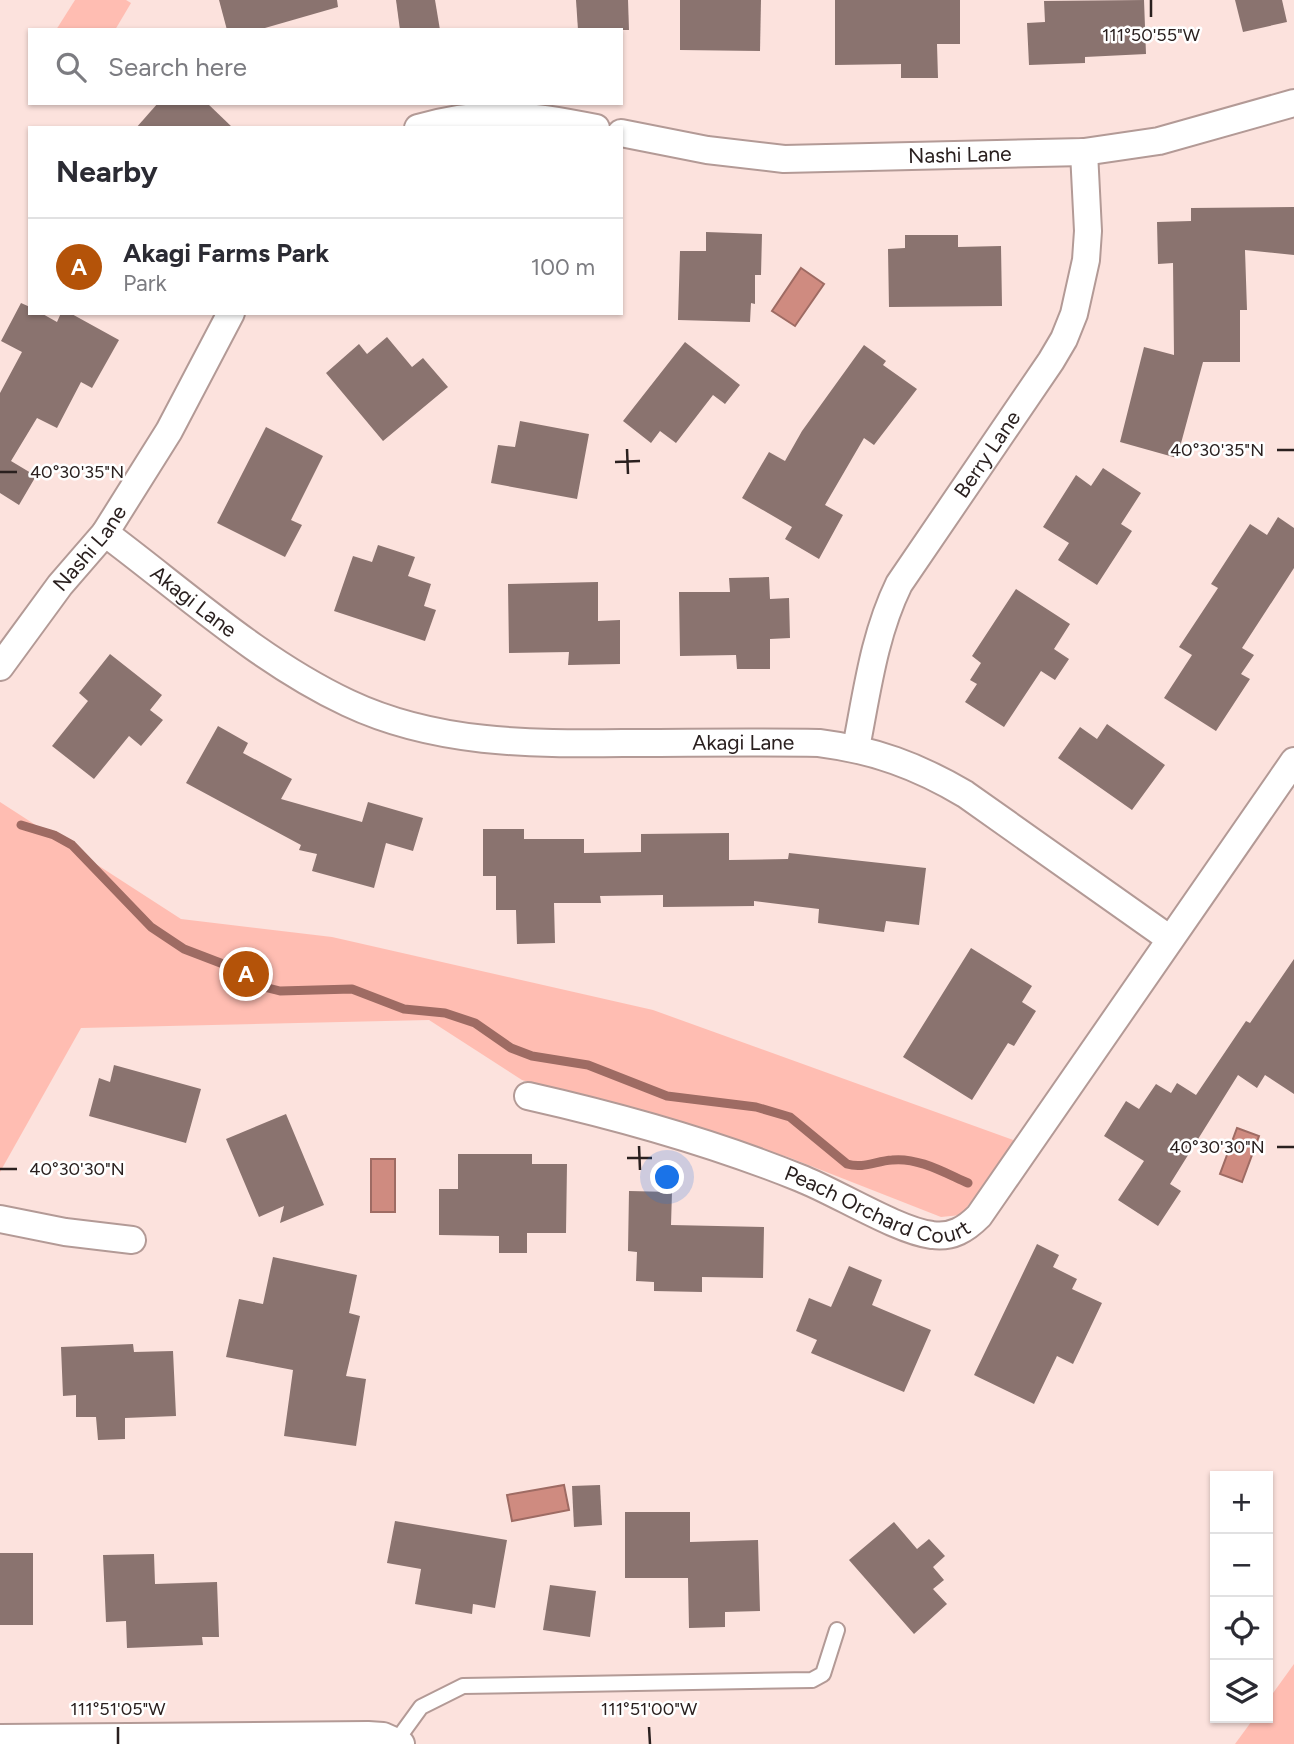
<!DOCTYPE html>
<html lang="en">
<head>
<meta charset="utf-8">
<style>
	body { margin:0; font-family:Figtree,sans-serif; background:#f2f2f3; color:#2b2b33 }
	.controls { position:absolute; right:21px; bottom:21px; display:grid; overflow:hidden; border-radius:0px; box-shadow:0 2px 5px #0004 }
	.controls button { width:63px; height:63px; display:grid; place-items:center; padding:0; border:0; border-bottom:2px solid #e1e1e2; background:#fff; color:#2b2b33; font:35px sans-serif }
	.you { position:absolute; left:668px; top:1178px; width:24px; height:24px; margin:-18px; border:5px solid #fff; border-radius:50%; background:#1a73e8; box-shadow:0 0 0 10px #1a73e833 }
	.badge { display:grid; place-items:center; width:46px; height:46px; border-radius:50%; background:#b45309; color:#fff; font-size:23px; font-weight:700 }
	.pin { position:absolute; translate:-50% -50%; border:4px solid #fff; box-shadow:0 2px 7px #0006 }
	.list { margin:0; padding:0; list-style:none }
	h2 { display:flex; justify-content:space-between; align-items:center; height:91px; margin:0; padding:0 28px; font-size:30px }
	h2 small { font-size:23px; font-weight:400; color:#7c7c81 }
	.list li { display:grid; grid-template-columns:46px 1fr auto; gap:21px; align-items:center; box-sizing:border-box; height:98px; padding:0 28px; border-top:2px solid #e1e1e2 }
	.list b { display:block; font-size:26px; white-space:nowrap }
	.list p { margin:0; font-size:23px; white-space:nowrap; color:#7c7c81 }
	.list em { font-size:23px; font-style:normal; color:#7c7c81 }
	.icon { flex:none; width:38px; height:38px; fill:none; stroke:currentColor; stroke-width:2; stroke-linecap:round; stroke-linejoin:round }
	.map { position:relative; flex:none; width:1294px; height:1744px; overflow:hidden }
	.search { position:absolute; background:#fff; box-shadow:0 2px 5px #0004; left:28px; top:28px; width:595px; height:77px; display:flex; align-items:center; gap:18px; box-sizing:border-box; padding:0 24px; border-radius:0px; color:#7c7c81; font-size:26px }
	.panel { position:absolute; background:#fff; box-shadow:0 2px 5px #0004; left:28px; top:126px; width:595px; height:189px; border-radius:0px }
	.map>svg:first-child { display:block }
</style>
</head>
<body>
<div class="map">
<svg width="1294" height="1744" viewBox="0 0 1294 1744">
	<rect width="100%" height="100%" fill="#fce2dd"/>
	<g fill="#ffbdb2">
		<path d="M75,0H126L131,3L115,30H56Z"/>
		<path d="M0,802L181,919L332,937L653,1010L1016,1141L961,1215L941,1217L788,1157L522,1080L429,1020L81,1028L0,1172Z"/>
		<path d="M1294,1664V1744H1235L1254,1718H1268V1700Z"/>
	</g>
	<g fill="#cf8b80" stroke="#9e6b63" stroke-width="2">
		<path d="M801,268L824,284L795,326L772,311Z"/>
		<path d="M1237,1128L1259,1136L1242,1182L1220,1174Z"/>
		<rect x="371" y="1159" width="24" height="53"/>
		<path d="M564,1485L569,1510L512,1521L507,1495Z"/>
	</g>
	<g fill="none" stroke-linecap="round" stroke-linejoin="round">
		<path stroke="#9e6b63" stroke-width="9" d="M21,825L54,835L72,845L151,927L184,949L231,967L268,988L280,991L352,989L404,1009L445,1013L475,1023L511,1048L532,1056L588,1065L667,1096L756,1107L790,1117L847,1164C863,1169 876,1161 892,1160C918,1157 945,1173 968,1183"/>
	</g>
	<g fill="#8a736f">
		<path d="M219,0H337L338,7L258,30H227Z"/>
		<path d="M396,0H435L440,30H400Z"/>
		<path d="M576,0H628L629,30H578Z"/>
		<path d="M680,0H761L760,51L680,50Z"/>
		<path d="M835,0H960V44H937L938,78H901V64L835,65Z"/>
		<path d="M1144,0L1146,54L1085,57V63L1029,65L1027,23L1045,22L1044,1Z"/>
		<path d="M1235,0H1282L1287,22L1243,32Z"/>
		<path d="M158,103H207L233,128H136Z"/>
		<path d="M1294,207V255L1245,250L1247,310H1240V362H1203L1177,458L1120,442L1144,347L1174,355L1173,263L1158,264L1157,222L1191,221V208Z"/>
		<path d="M706,232L762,234L761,275H755V304L751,303L750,322L678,320L680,251H706Z"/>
		<path d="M905,235H958V247L1001,246L1002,306L889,307L888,249L905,248Z"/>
		<path d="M21,303L30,307V313H41L57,322L61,313H70L119,340L92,388L81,382L57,428L37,418L11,461L36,476L19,505L0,493V393L22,352L1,341Z"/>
		<path d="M387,337L412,367L423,358L448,387L383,441L326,373L359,344L367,354Z"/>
		<path d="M685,342L740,385L725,404L713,395L676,443L660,431L651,443L623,421Z"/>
		<path d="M864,345L886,361L883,365L917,389L874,445L864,438L825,505L843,515L819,559L785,539L792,527L742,498L769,452L785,461L802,431Z"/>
		<path d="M520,421L589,434L577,499L491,483L498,445L515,447Z"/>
		<path d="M266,427L323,456L291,520L302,525L285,557L217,523Z"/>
		<path d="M1103,468L1141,493L1121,524L1132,531L1097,585L1058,560L1069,543L1043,527L1076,475L1091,486Z"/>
		<path d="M1278,517L1294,528V568L1242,648L1254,655L1241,674L1250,679L1216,731L1164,698L1192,655L1179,647L1218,588L1211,584L1250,524L1267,535Z"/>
		<path d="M378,545L415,557L408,576L431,584L424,606L436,610L425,641L334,611L353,556L372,562Z"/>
		<path d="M769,577L770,599L789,598L790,638L770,639V669H737L736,655L680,656L679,592H730L729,578Z"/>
		<path d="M598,582V621L620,620V664L568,665L569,652L509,653L508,584Z"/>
		<path d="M1016,589L1070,624L1054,649L1069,659L1055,680L1041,671L1004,727L965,702L977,684L970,680L981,663L972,656Z"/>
		<path d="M110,654L162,695L150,710L163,720L141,746L129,736L94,779L52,746L88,701L79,693Z"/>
		<path d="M1107,724L1165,765L1132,810L1058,758L1080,727L1097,739Z"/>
		<path d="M218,726L248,743L243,753L292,779L281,799L362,822L368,802L423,818L413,851L386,843L374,888L312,871L317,854L299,850L301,845L186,783Z"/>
		<path d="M483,829H524V839H584V853L641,852V834L729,833V860L788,859L789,853L926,868L919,925L886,921L884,932L818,923L819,909L754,901V906L663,907V895L600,896L601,903H554L555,943L517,944L516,910H496V876H483Z"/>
		<path d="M971,948L1032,986L1022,1002L1036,1011L1014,1046L1008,1043L972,1100L903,1057Z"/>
		<path d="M1294,959V1094L1265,1075L1257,1088L1238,1075L1170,1184L1181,1191L1158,1226L1118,1200L1144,1161L1104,1136L1126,1101L1139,1109L1156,1084L1171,1093L1177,1083L1196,1095L1246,1021L1250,1023Z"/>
		<path d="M114,1065L201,1089L186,1143L89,1116L99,1078L110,1082Z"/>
		<path d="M286,1114L324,1205L280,1223L284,1206L259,1217L226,1139Z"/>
		<path d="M458,1154H532V1164H567L566,1233H527V1253H499V1236L439,1235V1189H458Z"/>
		<path d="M629,1191L672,1192L671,1225L764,1227L763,1278L702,1277V1292L654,1291V1282L636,1281L637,1252L628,1251Z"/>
		<path d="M1037,1244L1059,1255L1053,1267L1077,1279L1072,1289L1102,1303L1073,1364L1057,1356L1034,1404L974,1375Z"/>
		<path d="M273,1257L357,1275L349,1313L360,1316L346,1376L366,1379L356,1446L284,1436L293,1370L226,1357L239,1299L263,1304Z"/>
		<path d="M849,1266L882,1280L872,1305L931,1330L904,1392L811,1353L817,1340L796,1331L809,1298L831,1307Z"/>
		<path d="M133,1344L134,1352L173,1351L176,1416L125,1418V1439L98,1440L96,1417H76V1395L63,1396L61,1347Z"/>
		<path d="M600,1485L602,1525L574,1527L572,1486Z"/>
		<path d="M625,1512H690V1542L758,1540L760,1611L725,1612V1627L689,1628L688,1578H625Z"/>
		<path d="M395,1521L507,1540L495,1608L473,1604L472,1614L415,1604L421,1569L387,1563Z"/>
		<path d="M894,1522L917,1549L929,1539L945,1556L933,1567L944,1580L933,1589L947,1604L914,1634L849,1560Z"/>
		<rect x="0" y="1553" width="33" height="72"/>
		<path d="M154,1554L155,1584L217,1582L219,1637H202L203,1645L127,1648L126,1621L106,1622L103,1555Z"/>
		<path d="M550,1585L596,1591L590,1637L543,1630Z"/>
	</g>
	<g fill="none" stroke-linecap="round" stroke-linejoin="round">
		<defs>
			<path id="service" d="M397,1740L421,1707L463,1686L812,1680L823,1674L837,1630"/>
			<g id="minor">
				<path d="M418,128C486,109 528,114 596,128"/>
				<path id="s1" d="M621,133L707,150L784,159L1084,152L1159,141L1294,103"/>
				<path id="s2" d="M105,533C184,592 259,661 348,703C435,744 529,744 623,743C688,743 753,742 819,743C874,750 918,766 965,794L1170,939"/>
				<path id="s3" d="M0,667L60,585L105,533L169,431L231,313"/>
				<path id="s4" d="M856,748C867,692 874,635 899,584L1051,361L1064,339L1074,314L1086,260L1088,231L1084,152"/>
				<path id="s5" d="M528,1096C621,1117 711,1142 800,1178C836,1192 898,1231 932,1235C952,1238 966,1229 979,1216L1294,761"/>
				<path d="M0,1219L65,1232L132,1240"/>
				<path d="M0,1738L368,1735L383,1736L401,1744"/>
			</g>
		</defs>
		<use href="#service" stroke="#b39a96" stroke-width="18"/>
		<use href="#minor" stroke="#b39a96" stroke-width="30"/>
		<use href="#service" stroke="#fff" stroke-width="14"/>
		<use href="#minor" stroke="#fff" stroke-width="26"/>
	</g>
	<path fill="none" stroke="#2a201f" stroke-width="2.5" d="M1151,0V17M627,449L628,474M1277,450H1294M615,462L640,461M0,472H17M639,1146L640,1170M1277,1147H1294M627,1158H652M0,1169H17M118,1727V1744M649,1727L650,1744"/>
	<g text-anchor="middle" stroke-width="5" stroke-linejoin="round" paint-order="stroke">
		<g font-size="21" fill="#2a201f" stroke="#fff">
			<text dy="7" stroke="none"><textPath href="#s1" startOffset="341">Nashi Lane</textPath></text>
			<text dy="7" stroke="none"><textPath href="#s4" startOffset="327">Berry Lane</textPath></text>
			<text dy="7" stroke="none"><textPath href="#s3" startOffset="149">Nashi Lane</textPath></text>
			<text dy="7" stroke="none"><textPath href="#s2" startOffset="112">Akagi Lane</textPath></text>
			<text dy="7" stroke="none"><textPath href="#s2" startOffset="698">Akagi Lane</textPath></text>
			<text dy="7" stroke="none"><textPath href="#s5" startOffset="368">Peach Orchard Court</textPath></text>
		</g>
	</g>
	<g font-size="18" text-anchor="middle" fill="#2a201f" stroke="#fff" stroke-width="5" stroke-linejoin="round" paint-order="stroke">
		<text x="1151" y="41">111°50'55"W</text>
		<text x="1217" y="456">40°30'35"N</text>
		<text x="77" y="478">40°30'35"N</text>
		<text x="1217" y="1153">40°30'30"N</text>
		<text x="77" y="1175">40°30'30"N</text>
		<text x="118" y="1715">111°51'05"W</text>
		<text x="649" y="1715">111°51'00"W</text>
	</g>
</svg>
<div class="controls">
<button>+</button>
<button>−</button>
<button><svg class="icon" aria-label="locate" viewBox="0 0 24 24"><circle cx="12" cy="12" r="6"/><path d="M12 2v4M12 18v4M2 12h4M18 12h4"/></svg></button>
<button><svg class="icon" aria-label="layers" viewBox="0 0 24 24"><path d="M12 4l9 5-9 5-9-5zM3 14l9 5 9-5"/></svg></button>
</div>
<div class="you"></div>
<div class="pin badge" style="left:246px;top:974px">A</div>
<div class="search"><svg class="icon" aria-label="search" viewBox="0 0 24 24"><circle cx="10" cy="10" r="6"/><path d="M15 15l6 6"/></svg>Search here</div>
<section class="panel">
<h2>Nearby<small></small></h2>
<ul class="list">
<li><span class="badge">A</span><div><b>Akagi Farms Park</b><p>Park</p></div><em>100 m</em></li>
</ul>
</section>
</div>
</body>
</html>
